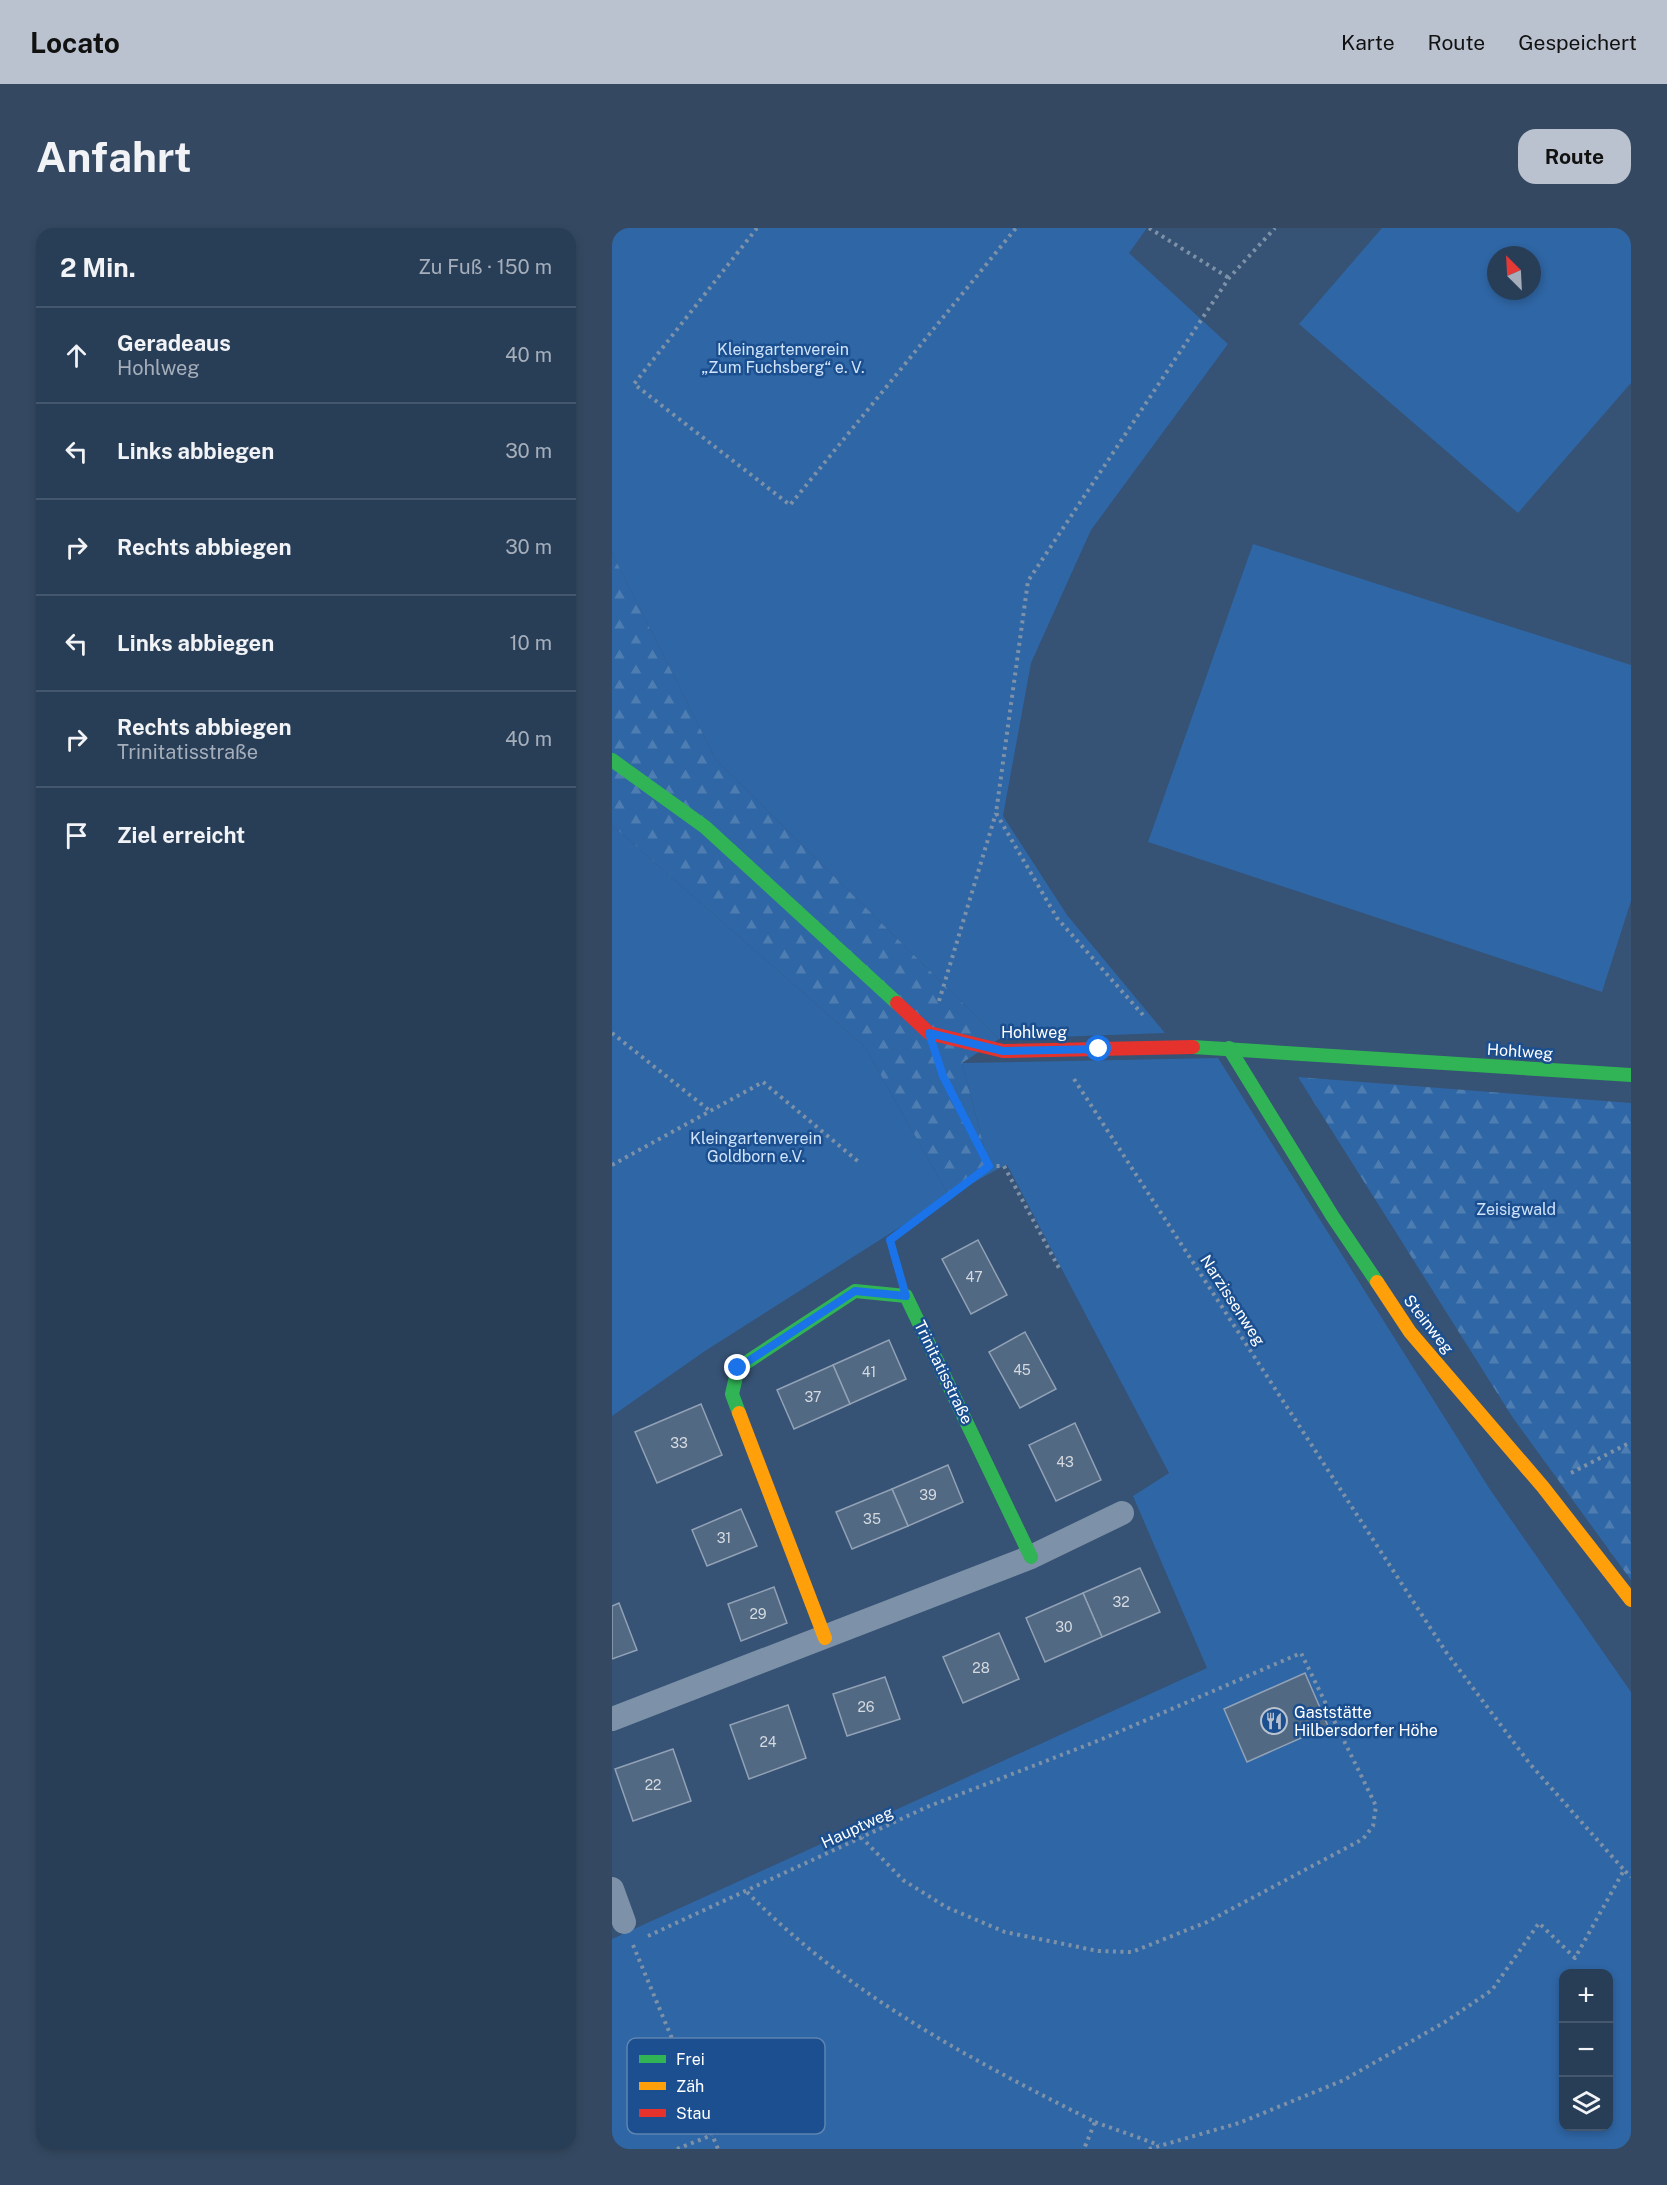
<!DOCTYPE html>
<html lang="de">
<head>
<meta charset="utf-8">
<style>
	body { margin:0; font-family:"Public Sans",sans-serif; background:#344961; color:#f1f3f6 }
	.controls { position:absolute; right:18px; bottom:18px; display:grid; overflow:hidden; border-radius:12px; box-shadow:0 3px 9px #0003 }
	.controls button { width:54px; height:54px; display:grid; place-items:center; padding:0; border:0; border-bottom:2px solid #44576d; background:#283e57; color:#f1f3f6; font:30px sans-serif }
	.compass { position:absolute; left:875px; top:18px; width:54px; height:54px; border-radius:50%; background:#283e57; box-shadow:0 3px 9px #0003; rotate:336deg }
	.stop { position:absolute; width:18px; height:18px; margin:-14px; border:4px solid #1a73e8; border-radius:50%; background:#fff }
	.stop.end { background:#1a73e8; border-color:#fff; box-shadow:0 2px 6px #0008 }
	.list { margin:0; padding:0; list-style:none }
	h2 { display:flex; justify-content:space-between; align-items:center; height:78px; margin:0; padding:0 24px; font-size:26px }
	h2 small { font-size:20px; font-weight:400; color:#a5aeba }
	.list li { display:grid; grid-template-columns:39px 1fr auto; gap:18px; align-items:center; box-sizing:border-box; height:96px; padding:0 24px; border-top:2px solid #44576d }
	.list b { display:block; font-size:22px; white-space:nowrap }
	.list p { margin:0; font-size:20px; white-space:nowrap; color:#a5aeba }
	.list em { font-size:20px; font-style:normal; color:#a5aeba }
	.icon { flex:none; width:33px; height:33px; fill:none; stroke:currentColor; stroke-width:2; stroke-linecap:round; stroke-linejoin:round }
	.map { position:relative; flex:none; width:1019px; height:1921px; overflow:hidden; border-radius:18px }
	header { display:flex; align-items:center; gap:36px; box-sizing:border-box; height:84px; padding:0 30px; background:#b9c2ce; color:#111 }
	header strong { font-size:28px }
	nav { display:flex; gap:33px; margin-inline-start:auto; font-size:21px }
	.intro { display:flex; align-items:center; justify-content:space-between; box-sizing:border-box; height:144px; padding:0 36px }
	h1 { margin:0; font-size:42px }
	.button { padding:15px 27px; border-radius:18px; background:#b9c2ce; color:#111; font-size:21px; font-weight:700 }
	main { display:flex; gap:36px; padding:0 36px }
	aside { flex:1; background:#283e57; border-radius:18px; box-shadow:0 3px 9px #0003 }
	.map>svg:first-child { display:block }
</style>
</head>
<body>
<header>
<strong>Locato</strong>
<nav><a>Karte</a><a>Route</a><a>Gespeichert</a></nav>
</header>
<div class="intro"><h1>Anfahrt</h1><a class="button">Route</a></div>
<main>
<aside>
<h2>2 Min.<small>Zu Fuß · 150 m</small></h2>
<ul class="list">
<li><svg class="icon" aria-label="ahead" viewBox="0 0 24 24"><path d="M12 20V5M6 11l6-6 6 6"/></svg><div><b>Geradeaus</b><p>Hohlweg</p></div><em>40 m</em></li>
<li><svg class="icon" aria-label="left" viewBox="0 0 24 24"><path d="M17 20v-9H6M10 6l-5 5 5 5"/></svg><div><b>Links abbiegen</b></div><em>30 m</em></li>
<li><svg class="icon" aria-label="right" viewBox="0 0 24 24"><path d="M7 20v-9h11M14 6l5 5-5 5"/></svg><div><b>Rechts abbiegen</b></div><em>30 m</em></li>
<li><svg class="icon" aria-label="left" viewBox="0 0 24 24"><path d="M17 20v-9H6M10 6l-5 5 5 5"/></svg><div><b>Links abbiegen</b></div><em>10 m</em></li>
<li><svg class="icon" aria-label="right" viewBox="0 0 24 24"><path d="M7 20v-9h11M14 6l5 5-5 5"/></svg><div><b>Rechts abbiegen</b><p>Trinitatisstraße</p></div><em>40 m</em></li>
<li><svg class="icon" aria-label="arrive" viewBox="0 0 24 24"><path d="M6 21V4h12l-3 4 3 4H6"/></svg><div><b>Ziel erreicht</b></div></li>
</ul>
</aside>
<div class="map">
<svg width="1019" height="1921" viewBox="0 0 1019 1921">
	<defs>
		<pattern id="forest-firs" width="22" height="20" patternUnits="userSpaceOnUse" patternTransform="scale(1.5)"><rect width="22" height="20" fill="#2f66a5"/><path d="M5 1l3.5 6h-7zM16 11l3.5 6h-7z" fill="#4e7db2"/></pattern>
	</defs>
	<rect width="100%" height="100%" fill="#365274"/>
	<g fill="#2f66a5" fill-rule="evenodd">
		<path d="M0,0H535L517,25L616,116L479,302L419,435L391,588L455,687L553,805L387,811L104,532L0,325Z"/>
		<path d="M770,0H1019V155L906,285L687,96ZM884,27H920V63H884Z"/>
		<path d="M641,316L1019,437V673L990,764L536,614Z"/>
		<path d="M0,597L253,819L337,968L93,1123L0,1188Z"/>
		<path d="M606,830L877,1260L1019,1464V1921H0V1711L595,1440L521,1268L557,1245L395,937L377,938L350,835ZM951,1746H996V1898H951Z"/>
	</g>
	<g fill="url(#forest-firs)">
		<path d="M0,325L104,532L387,811L350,835L377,938L395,936L337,968L253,819L0,597Z"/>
		<path d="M686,849L1019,875V1352L901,1190Z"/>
	</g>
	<g fill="#526984" stroke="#92a2b6" stroke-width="1.5">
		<path d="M366,1012L395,1067L359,1086L330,1031Z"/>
		<path d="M413,1104L444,1161L408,1180L377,1124Z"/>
		<path d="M277,1112L294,1151L238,1176L221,1137Z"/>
		<path d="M221,1137L238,1176L182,1201L165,1162Z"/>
		<path d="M89,1176L110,1227L45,1255L23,1204Z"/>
		<path d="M463,1195L489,1252L444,1273L417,1217Z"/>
		<path d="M336,1237L351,1274L296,1298L280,1261Z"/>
		<path d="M280,1261L296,1298L240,1321L224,1284Z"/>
		<path d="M129,1281L145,1318L95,1338L80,1302Z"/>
		<path d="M528,1340L548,1384L490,1409L471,1365Z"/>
		<path d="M162,1359L175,1395L129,1413L116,1376Z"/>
		<path d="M471,1365L490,1409L433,1434L414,1390Z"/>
		<path d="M7,1375L25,1422L0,1431V1378Z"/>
		<path d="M387,1405L407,1451L351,1475L331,1429Z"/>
		<path d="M693,1445L716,1498L635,1534L612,1481Z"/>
		<path d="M273,1449L288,1491L235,1508L221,1466Z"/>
		<path d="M176,1477L194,1530L137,1551L118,1497Z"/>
		<path d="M61,1521L79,1573L21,1593L3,1541Z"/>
	</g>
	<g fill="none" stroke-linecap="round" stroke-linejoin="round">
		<g stroke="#7d92a8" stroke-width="4" stroke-dasharray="3 4.5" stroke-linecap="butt">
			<path d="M145,0L22,156L178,277L404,0"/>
			<path d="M537,0L617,50"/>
			<path d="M327,773L384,585"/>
			<path d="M531,787L445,690L384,585L416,353L617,50L663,0"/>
			<path d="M0,805L98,883"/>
			<path d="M462,851L834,1424L918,1536L1012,1642"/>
			<path d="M0,937L151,854L248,935"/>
			<path d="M377,938H392L448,1042"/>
			<path d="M285,1035L278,1012L377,938L329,840"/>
			<path d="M959,1245L1019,1214"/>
			<path d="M135,1664C236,1767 356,1830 483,1894L472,1921"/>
			<path d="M36,1708L315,1579L488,1512L689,1425L764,1578L761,1598L751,1611L595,1694L520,1724L486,1723L393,1704L334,1679L291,1652L250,1610"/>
			<path d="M21,1717L106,1921"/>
			<path d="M483,1894L547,1917"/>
			<path d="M65,1921L100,1907"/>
			<path d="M537,1921L627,1895L732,1852L833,1794L880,1762L927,1695L963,1730L1012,1642L1019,1649"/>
			<path d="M1011,1921L1019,1916"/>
		</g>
		<g stroke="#7d92a8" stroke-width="24">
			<path d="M0,1491L419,1329L510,1285"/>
			<path d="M0,1661L12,1694"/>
		</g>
		<g stroke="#30b455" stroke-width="14">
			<path d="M0,532L93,599L285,775"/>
			<path d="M581,819L1019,847"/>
			<path d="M617,820L721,989L765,1054"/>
			<path d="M127,1185L120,1166L126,1140L243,1063L294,1068L419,1329"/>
		</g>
		<g stroke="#ff9f0a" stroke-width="14">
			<path d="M765,1054L798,1104L931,1259L1019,1372"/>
			<path d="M127,1185L213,1410"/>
		</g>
		<path stroke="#e5322d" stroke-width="14" d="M285,775L317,805L391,823L581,819"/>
	</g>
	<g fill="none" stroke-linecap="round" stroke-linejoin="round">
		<path stroke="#1a73e8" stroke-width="8" d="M126,1140L243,1063L294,1068L278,1012L377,938L331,848L317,805L391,823L487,821"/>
	</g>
	<defs>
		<symbol id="restaurant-ring" viewBox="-11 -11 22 22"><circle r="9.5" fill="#1b4f8f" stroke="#b9c2ce" stroke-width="1.5"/><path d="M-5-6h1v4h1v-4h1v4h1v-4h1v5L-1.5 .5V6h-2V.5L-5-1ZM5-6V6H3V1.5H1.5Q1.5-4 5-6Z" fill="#b9c2ce"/></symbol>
	</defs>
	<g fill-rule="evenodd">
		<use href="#restaurant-ring" x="647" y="1478" width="30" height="30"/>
	</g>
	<g text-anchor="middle" stroke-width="5" stroke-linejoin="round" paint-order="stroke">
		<g font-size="14" fill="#d4dae0">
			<text x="362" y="1054">47</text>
			<text x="410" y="1147">45</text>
			<text x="257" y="1149">41</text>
			<text x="201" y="1174">37</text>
			<text x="67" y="1220">33</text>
			<text x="453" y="1239">43</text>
			<text x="316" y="1272">39</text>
			<text x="260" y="1296">35</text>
			<text x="112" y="1315">31</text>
			<text x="509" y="1379">32</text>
			<text x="146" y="1391">29</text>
			<text x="452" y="1404">30</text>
			<text x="369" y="1445">28</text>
			<text x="254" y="1484">26</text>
			<text x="156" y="1519">24</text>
			<text x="41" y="1562">22</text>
		</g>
		<g font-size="16" fill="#cfe3fa" stroke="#1b4f8f">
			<text x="171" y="127">Kleingartenverein<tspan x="171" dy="18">„Zum Fuchsberg“ e. V.</tspan></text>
			<text x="144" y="916">Kleingartenverein<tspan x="144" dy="18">Goldborn e.V.</tspan></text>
			<text x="904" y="987">Zeisigwald</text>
		</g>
		<g font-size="16" fill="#fff" stroke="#1b4f8f">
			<text x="422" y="810">Hohlweg</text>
			<text transform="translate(908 823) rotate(4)" y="6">Hohlweg</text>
			<text transform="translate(621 1072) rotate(57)" y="6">Narzissenweg</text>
			<text transform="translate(817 1096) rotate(52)" y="6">Steinweg</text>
			<text transform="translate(332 1144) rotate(64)" y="6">Trinitatisstraße</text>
			<text transform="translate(245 1599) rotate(-25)" y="6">Hauptweg</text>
		</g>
		<g font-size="16" fill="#fff" stroke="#1b4f8f" text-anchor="start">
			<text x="682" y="1490">Gaststätte<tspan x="682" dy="18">Hilbersdorfer Höhe</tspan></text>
		</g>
	</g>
	<rect x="15" y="1810" width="198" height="96" rx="9" fill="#1b4f8f" stroke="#5f84b1" stroke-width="1.5"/>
	<rect x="27" y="1827" width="27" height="8" fill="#30b455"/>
	<rect x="27" y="1854" width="27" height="8" fill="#ff9f0a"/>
	<rect x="27" y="1881" width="27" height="8" fill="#e5322d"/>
	<g font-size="16" fill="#fff">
		<text x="64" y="1837">Frei</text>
		<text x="64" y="1864">Zäh</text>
		<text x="64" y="1891">Stau</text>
	</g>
</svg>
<div class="controls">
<button>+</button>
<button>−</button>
<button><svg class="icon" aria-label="layers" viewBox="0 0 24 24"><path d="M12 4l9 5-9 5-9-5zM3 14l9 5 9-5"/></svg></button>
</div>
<svg class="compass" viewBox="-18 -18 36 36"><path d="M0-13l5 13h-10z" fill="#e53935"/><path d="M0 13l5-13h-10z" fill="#a5aeba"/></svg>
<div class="stop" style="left:487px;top:821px"></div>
<div class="stop end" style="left:126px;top:1140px"></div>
</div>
</main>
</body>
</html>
